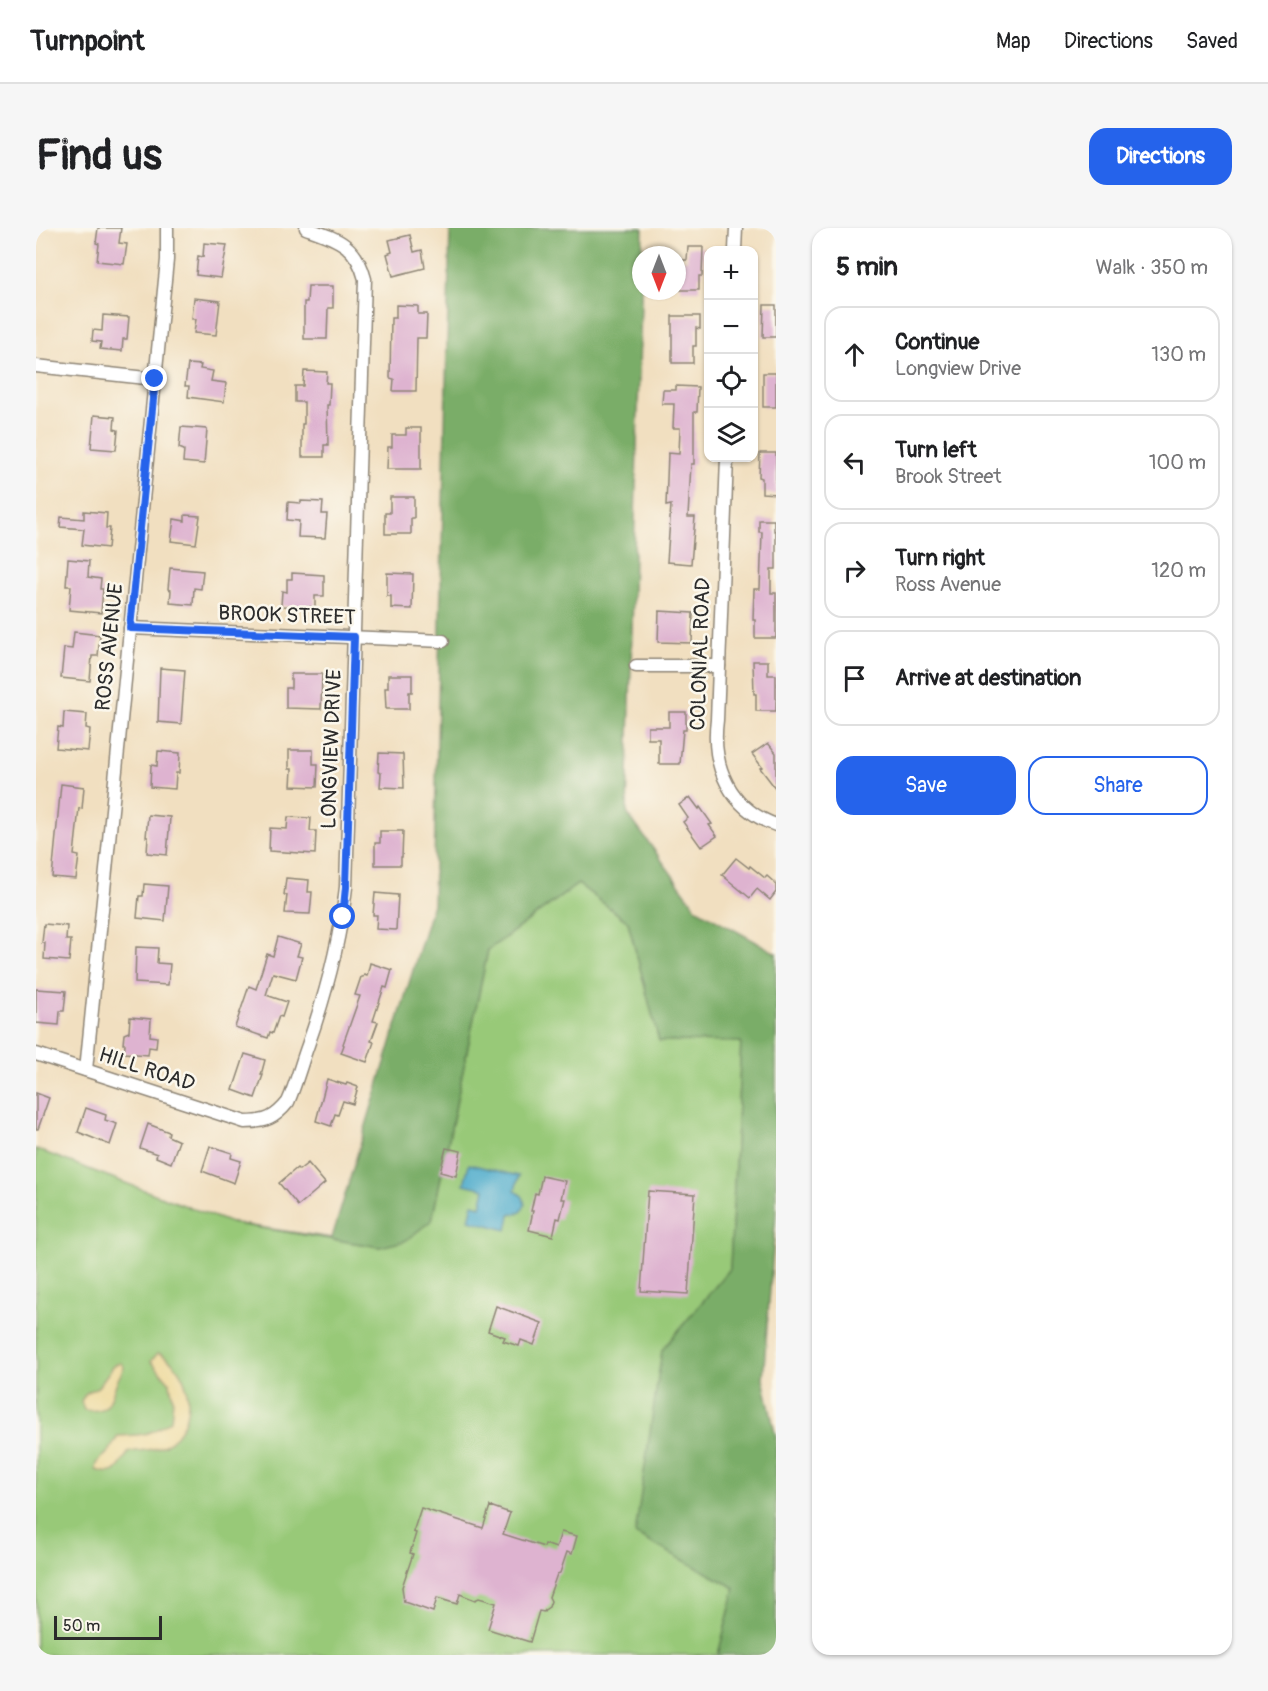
<!DOCTYPE html>
<html lang="en">
<head>
<meta charset="utf-8">
<style>
	body { margin:0; font-family:Pangolin,sans-serif; background:#f6f6f6; color:#202124 }
	.controls { position:absolute; right:18px; top:18px; display:grid; overflow:hidden; border-radius:12px; box-shadow:0 2px 4px #0004 }
	.controls button { width:54px; height:54px; display:grid; place-items:center; padding:0; border:0; border-bottom:2px solid #e0e0e0; background:#fff; color:#202124; font:30px sans-serif }
	.compass { position:absolute; left:596px; top:18px; width:54px; height:54px; border-radius:50%; background:#fff; box-shadow:0 2px 4px #0004; rotate:180deg }
	.scale { position:absolute; left:18px; bottom:15px; width:108px; box-sizing:border-box; padding-left:6px; border:3px solid #2b2b2b; border-top:0; font-size:16px; line-height:21px; white-space:nowrap; color:#2b2b2b; -webkit-text-stroke:4px #fbf7ec; paint-order:stroke }
	.stop { position:absolute; width:18px; height:18px; margin:-14px; border:4px solid #2563eb; border-radius:50%; background:#fff }
	.stop.end { background:#2563eb; border-color:#fff; box-shadow:0 2px 6px #0008 }
	.list { margin:0; padding:0; list-style:none }
	h2 { display:flex; justify-content:space-between; align-items:center; height:78px; margin:0; padding:0 24px; font-size:26px }
	h2 small { font-size:20px; font-weight:400; color:#757577 }
	.list li { display:grid; grid-template-columns:39px 1fr auto; gap:18px; align-items:center; box-sizing:border-box; height:96px; margin:0 12px 12px; padding:0 12px; border:2px solid #e0e0e0; border-radius:18px }
	.list b { display:block; font-size:22px; white-space:nowrap }
	.list p { margin:0; font-size:20px; white-space:nowrap; color:#757577 }
	.list em { font-size:20px; font-style:normal; color:#757577 }
	.actions { display:flex; gap:12px; padding:18px 24px }
	.actions a { flex:1; padding:14px 0; border:2px solid #2563eb; border-radius:18px; text-align:center; font-size:21px; color:#2563eb }
	.actions .main { background:#2563eb; color:#fff }
	.icon { flex:none; width:33px; height:33px; fill:none; stroke:currentColor; stroke-width:2; stroke-linecap:round; stroke-linejoin:round }
	.map { position:relative; flex:none; width:740px; height:1427px; overflow:hidden; border-radius:18px }
	header { display:flex; align-items:center; gap:36px; box-sizing:border-box; height:84px; padding:0 30px; background:#fff; border-bottom:2px solid #e0e0e0 }
	header strong { font-size:28px }
	nav { display:flex; gap:33px; margin-inline-start:auto; font-size:21px }
	.intro { display:flex; align-items:center; justify-content:space-between; box-sizing:border-box; height:144px; padding:0 36px }
	h1 { margin:0; font-size:42px }
	.button { padding:15px 27px; border-radius:18px; background:#2563eb; color:#fff; font-size:21px; font-weight:700 }
	main { display:flex; gap:36px; padding:0 36px }
	aside { flex:1; background:#fff; border-radius:18px; box-shadow:0 2px 4px #0004 }
	.map>svg:first-child { display:block }
</style>
</head>
<body>
<header>
<strong>Turnpoint</strong>
<nav><a>Map</a><a>Directions</a><a>Saved</a></nav>
</header>
<div class="intro"><h1>Find us</h1><a class="button">Directions</a></div>
<main>
<div class="map">
<svg width="740" height="1427" viewBox="0 0 740 1427">
	<rect width="100%" height="100%" fill="#fbf7ec"/>
	<filter id="ink" filterUnits="userSpaceOnUse"><feTurbulence type="fractalNoise" baseFrequency=".0167" numOctaves="2"/><feDisplacementMap in="SourceGraphic" scale="12" xChannelSelector="R" yChannelSelector="G"/><feConvolveMatrix kernelMatrix="1 2 1 2 8 2 1 2 1" color-interpolation-filters="sRGB"/></filter>
	<filter id="wash" filterUnits="userSpaceOnUse"><feTurbulence type="fractalNoise" baseFrequency=".008" numOctaves="4" result="noise"/><feDisplacementMap in="SourceGraphic" scale="24" xChannelSelector="R" yChannelSelector="G"/><feGaussianBlur stdDeviation="1.35" result="paint"/><feColorMatrix in="noise" values="0 0 0 0 0 0 0 0 0 0 0 0 0 0 0 0 0 1.4 0 .05"/><feComposite in="paint" operator="in"/></filter>
	<g filter="url(#wash)">
		<rect width="100%" height="100%" fill="#f1dfc0"/>
		<path fill="#98c978" stroke="#627a52" stroke-width="1.5" d="M542,656L592,694L623,812L705,813L694,1041L626,1122L699,1360L682,1427H0V921L195,995L344,1019L396,992L452,722Z"/>
		<path fill="#7aad68" stroke="#526c4a" stroke-width="1.5" d="M414,0H607L591,585L661,681L740,725V984L727,1151L740,1209V1427H682L699,1360L599,1306L626,1122L694,1041L705,814L623,813L592,694L542,656L452,722L396,992L369,1013L344,1019L195,995L296,1010L397,676Z"/>
		<g fill="#eeda9e" stroke="#8c8264" stroke-width="1.5">
			<path d="M122,1125C158,1140 163,1197 129,1217C118,1223 105,1222 93,1224C82,1238 83,1250 60,1242C60,1231 68,1230 74,1222C77,1217 79,1213 82,1208C108,1207 114,1207 135,1192L137,1171L134,1155L115,1133Z"/>
			<path d="M85,1135L88,1139C86,1145 82,1150 80,1156C73,1176 72,1185 48,1182L45,1173L50,1165L62,1159L78,1137Z"/>
		</g>
		<path fill="#4eaccc" stroke="#3c6c7c" stroke-width="1.5" d="M433,936L483,948L479,962L487,969L489,977L485,984L474,987L471,1002L433,992L437,976L445,978L449,961L428,956Z"/>
		<g id="blocks">
			<g fill="#deb3d0">
				<path d="M62,0H85L83,15L91,16L88,36L61,33L63,16L60,15Z"/>
				<path d="M374,7L378,24L386,22L389,40L357,48L351,26L356,24L353,12Z"/>
				<path d="M168,15L191,17L185,50L160,47L162,28L167,29Z"/>
				<path d="M652,19H667L666,48H663V62H644L645,32H651Z"/>
				<path d="M272,58H297V80H292L291,111H268V74H271Z"/>
				<path d="M158,70L184,73L180,107L158,105L160,91H156Z"/>
				<path d="M360,77L382,78V86H391L390,110H381L380,163H357L358,151L354,150L355,90H360Z"/>
				<path d="M728,77H740V109H727Z"/>
				<path d="M67,87L93,89L91,111H87L86,123L64,121L65,114L56,113L57,102L66,103Z"/>
				<path d="M636,88H664V101L660,100V118H657V135H636Z"/>
				<path d="M152,136L165,137L164,141L177,143L175,153L190,155L188,174L152,169L153,158H149Z"/>
				<path d="M268,143L291,144L290,155H294L293,177H291L292,217H288V229H266V196H268V174H259V158H267Z"/>
				<rect x="727" y="145" width="13" height="34"/>
				<path d="M640,158L662,159L661,184H658V236H655L652,289H659L655,336L631,334L635,277L630,278L632,225L643,226L644,200H637L638,176H626L627,162H640Z"/>
				<path d="M58,187L79,189L78,201L82,202L80,222L55,220Z"/>
				<path d="M145,199L171,201L168,236L147,234L148,222L143,220Z"/>
				<path d="M370,200H385V241H351L352,219H356V207H370Z"/>
				<path d="M724,225H740V266L726,265V250L723,249Z"/>
				<path d="M354,269H378V290H375V306H349V285H354Z"/>
				<path d="M265,273L287,274L286,286H291L289,310L262,309L263,293L251,292L252,274L265,275Z"/>
				<path d="M48,283L71,285L70,300H74L72,320L46,317L48,301L24,299L25,289L48,291Z"/>
				<path d="M149,287L164,288L160,316L135,313L138,291L149,293Z"/>
				<path d="M723,292H738V303H740V341H735V365H740V410H719V392H717L718,361H724L726,304H723Z"/>
				<path d="M32,331L53,333L52,349L65,351L64,361H67L65,385L33,382L35,358H30Z"/>
				<path d="M134,340L167,343L165,361L158,360L157,377L134,375L135,362L132,361Z"/>
				<path d="M256,345L288,347V368H279V379L245,378L246,363L251,364V351H256Z"/>
				<path d="M351,345L377,346L376,381L355,380V368H351Z"/>
				<path d="M623,383L657,385L656,415L622,414Z"/>
				<path d="M38,404L64,407L62,428H56L54,453L25,450L28,420L36,421Z"/>
				<path d="M717,433H732V447H740V483H720V466H718Z"/>
				<path d="M124,440L149,442L145,496L122,494Z"/>
				<path d="M255,446H286L285,481L250,480V460H255Z"/>
				<path d="M352,447H376V464H373V481H350L349,460H352Z"/>
				<path d="M28,484L51,486L50,500L54,501L52,523L20,520L22,499L27,500Z"/>
				<path d="M633,484H650V502H647L644,536H623V511H612V499H633Z"/>
				<path d="M732,515L740,525V561L724,540L726,539L716,526Z"/>
				<path d="M253,522H277V536H282L281,559L255,558L256,541H253Z"/>
				<path d="M122,523L144,525L143,545H140L139,561L114,559L115,537L121,538Z"/>
				<path d="M343,525L367,526L368,560L344,559L345,545L342,544Z"/>
				<path d="M25,556L48,559L46,581L43,580L38,627L43,628L40,651L16,649Z"/>
				<path d="M654,569L663,581L664,579L676,596L673,597L681,608L665,619L647,594L652,590L643,577Z"/>
				<path d="M112,587L134,589L131,627L111,625L112,609H110Z"/>
				<path d="M252,589L275,590L274,603H280L279,626L233,623L234,600L251,601Z"/>
				<path d="M344,603H367L366,629H365V637H339V615H344Z"/>
				<path d="M700,630L713,640L714,638L729,650L731,648L740,656V664L734,672L721,661L714,670L686,647Z"/>
				<path d="M250,650L273,652L272,664H276L274,686L249,685L251,667H248Z"/>
				<path d="M108,656L132,658L129,693L101,690L103,668H107Z"/>
				<path d="M339,665L362,667L360,702L340,701L341,687H337Z"/>
				<path d="M8,696L31,698L30,712H35L33,733L8,731L9,715H6Z"/>
				<path d="M242,709L265,716L261,728L266,729L260,751L237,745L230,767L251,774L246,789L243,788L237,805L234,804L232,810L199,799L213,758L220,761L231,726L237,728Z"/>
				<path d="M100,719L122,720L121,735L134,736L132,757L99,755Z"/>
				<path d="M334,735L356,742L351,760L348,759L337,793L342,794L335,813L338,814L331,834L305,825L308,817L307,816L324,768L319,767L325,749H327L328,747L331,748Z"/>
				<path d="M0,761L30,763L28,783H24L23,797L0,795Z"/>
				<path d="M94,789L115,791L114,808L121,809L120,820L113,819L112,827L88,825L89,816H87L88,806L93,804Z"/>
				<path d="M209,826L229,832L225,847H227L219,870L197,862Z"/>
				<path d="M291,851L310,857L311,855L322,859L317,876L307,873L302,887L299,886L295,898L280,893Z"/>
				<path d="M0,865L13,870L2,901H0Z"/>
				<path d="M50,880L70,887L69,892L81,896L74,917L42,904Z"/>
				<path d="M112,896L133,904L132,908L143,913L135,935L120,929L121,926L104,920Z"/>
				<path d="M174,918L196,925L195,930L205,933L198,955L166,943Z"/>
				<path d="M410,920L425,923L420,948L404,944Z"/>
				<path d="M272,935L289,955L262,978L243,955L261,940L263,942Z"/>
				<path d="M506,948L529,953L525,971H529L524,991L521,990L517,1008L493,1002L497,983H495L499,965L502,966Z"/>
				<path d="M612,963L659,966L652,1066L605,1063Z"/>
				<path d="M460,1078L506,1095L498,1117L485,1112L483,1118L467,1113L469,1109L452,1103Z"/>
				<path d="M454,1278L474,1285L467,1306L508,1319L509,1316L520,1320L525,1304L541,1308L536,1326L531,1324L524,1345L521,1346L513,1369L515,1373L513,1379L510,1381L508,1384L503,1383L494,1414L452,1401L460,1375L443,1370L439,1372L424,1366L421,1376L401,1370L397,1384L368,1374L366,1359L377,1326L374,1325L380,1305L377,1304L385,1280L447,1300Z"/>
			</g>
		</g>
	</g>
	<g filter="url(#ink)">
		<use href="#blocks" fill-opacity="0" stroke="#8e8576" stroke-width="1.5"/>
		<g fill="none" stroke-linecap="round" stroke-linejoin="round">
			<defs>
				<g id="minor">
					<path d="M699,22L700,0"/>
					<path d="M0,138L119,151"/>
					<path d="M691,230L681,492C675,538 694,581 740,597"/>
					<path d="M94,400L407,413"/>
					<path d="M600,438H683"/>
					<path d="M0,826L209,894C230,894 239,890 252,874C260,856 265,836 272,817C290,766 304,713 310,659L329,51C320,16 301,11 270,0"/>
					<path d="M50,842L131,32V0"/>
				</g>
			</defs>
			<use href="#minor" stroke="#8e8576" stroke-width="15"/>
			<use href="#minor" stroke="#fff" stroke-width="12"/>
		</g>
	</g>
	<g fill="none" stroke-linecap="round" stroke-linejoin="round" filter="url(#ink)">
		<path stroke="#2563eb" stroke-width="8" d="M119,151L94,400L318,409L310,659L307,689"/>
	</g>
	<g text-anchor="middle" stroke-width="5" stroke-linejoin="round" paint-order="stroke">
		<g font-size="21" fill="#2b2b2b" stroke="#fbf7ec">
			<text transform="translate(251 387) rotate(2)" y="7">BROOK STREET</text>
			<text transform="translate(73 419) rotate(-84)" y="7">ROSS AVENUE</text>
			<text transform="translate(664 426) rotate(-88)" y="7">COLONIAL ROAD</text>
			<text transform="translate(295 521) rotate(-88)" y="7">LONGVIEW DRIVE</text>
			<text transform="translate(111 841) rotate(18)" y="7">HILL ROAD</text>
		</g>
	</g>
</svg>
<div class="controls">
<button>+</button>
<button>−</button>
<button><svg class="icon" aria-label="locate" viewBox="0 0 24 24"><circle cx="12" cy="12" r="6"/><path d="M12 2v4M12 18v4M2 12h4M18 12h4"/></svg></button>
<button><svg class="icon" aria-label="layers" viewBox="0 0 24 24"><path d="M12 4l9 5-9 5-9-5zM3 14l9 5 9-5"/></svg></button>
</div>
<svg class="compass" viewBox="-18 -18 36 36"><path d="M0-13l5 13h-10z" fill="#e53935"/><path d="M0 13l5-13h-10z" fill="#757577"/></svg>
<div class="scale">50 m</div>
<div class="stop" style="left:307px;top:689px"></div>
<div class="stop end" style="left:119px;top:151px"></div>
</div>
<aside>
<h2>5 min<small>Walk · 350 m</small></h2>
<ul class="list">
<li><svg class="icon" aria-label="ahead" viewBox="0 0 24 24"><path d="M12 20V5M6 11l6-6 6 6"/></svg><div><b>Continue</b><p>Longview Drive</p></div><em>130 m</em></li>
<li><svg class="icon" aria-label="left" viewBox="0 0 24 24"><path d="M17 20v-9H6M10 6l-5 5 5 5"/></svg><div><b>Turn left</b><p>Brook Street</p></div><em>100 m</em></li>
<li><svg class="icon" aria-label="right" viewBox="0 0 24 24"><path d="M7 20v-9h11M14 6l5 5-5 5"/></svg><div><b>Turn right</b><p>Ross Avenue</p></div><em>120 m</em></li>
<li><svg class="icon" aria-label="arrive" viewBox="0 0 24 24"><path d="M6 21V4h12l-3 4 3 4H6"/></svg><div><b>Arrive at destination</b></div></li>
</ul>
<div class="actions"><a class="main">Save</a><a>Share</a></div>
</aside>
</main>
</body>
</html>
